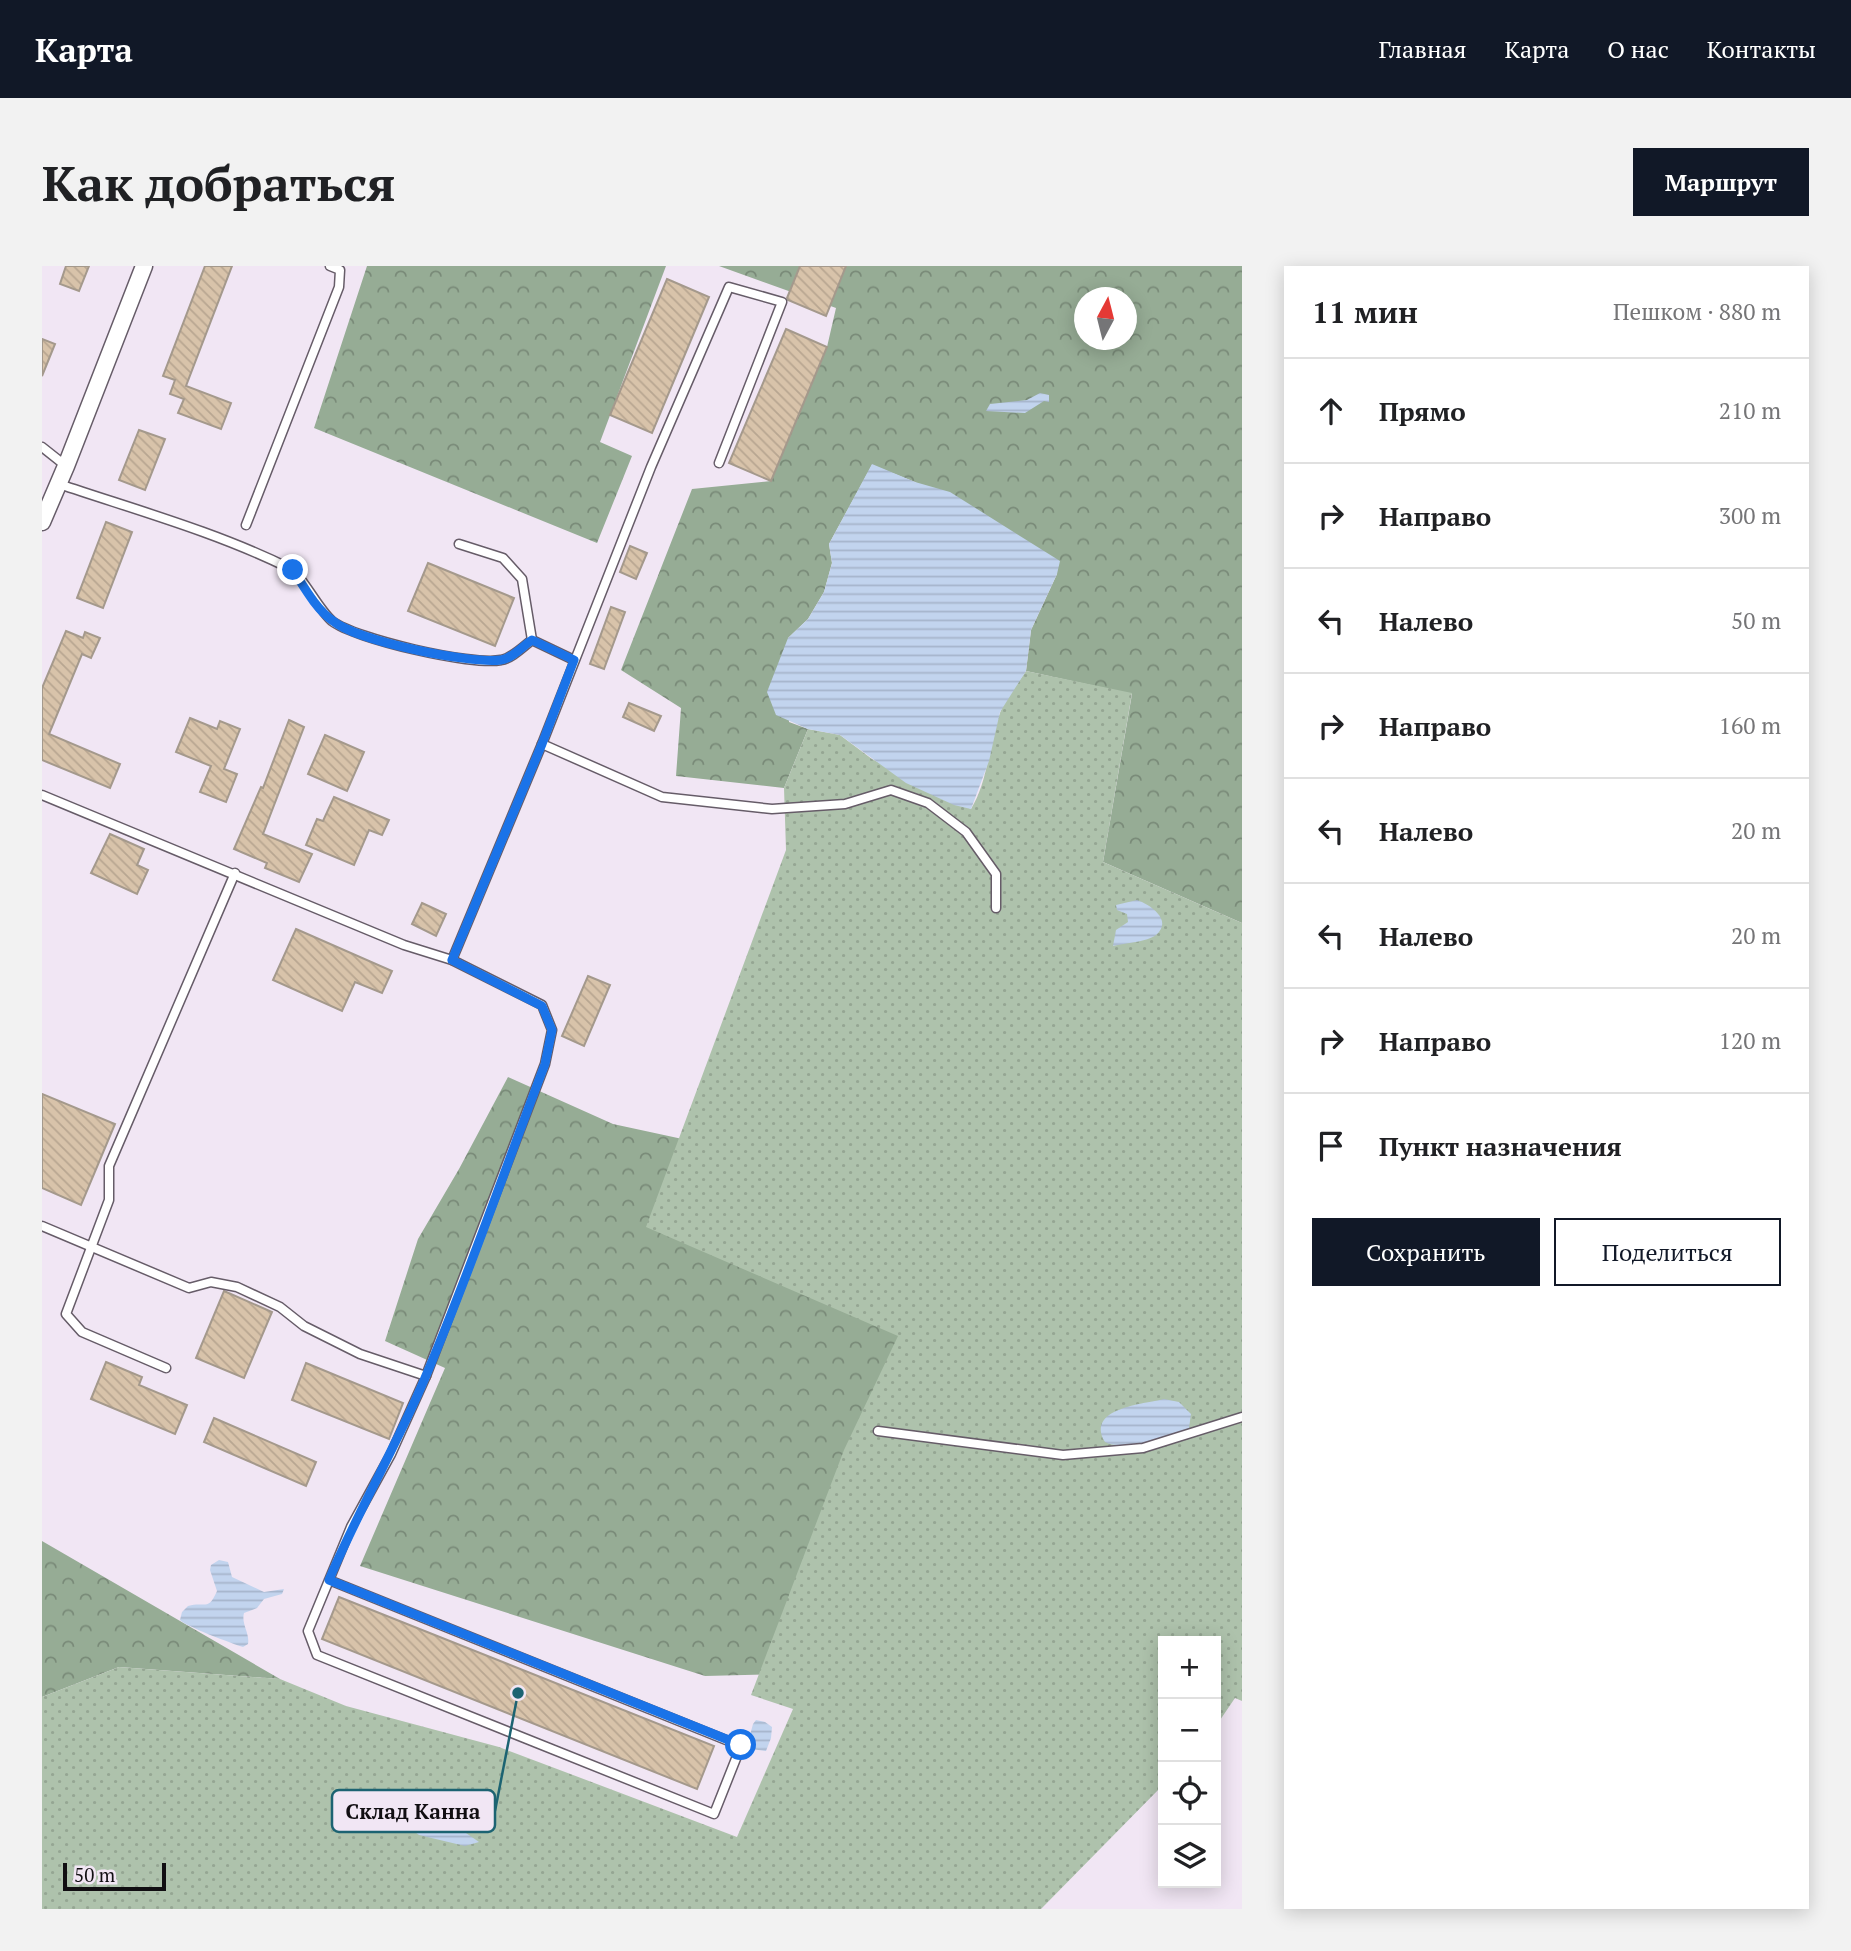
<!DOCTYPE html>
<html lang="ru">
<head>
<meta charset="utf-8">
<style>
	body { margin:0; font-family:"PT Serif",serif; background:#f2f2f2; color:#202124 }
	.controls { position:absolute; right:21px; bottom:21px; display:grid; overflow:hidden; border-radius:0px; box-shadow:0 4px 18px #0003 }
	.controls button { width:63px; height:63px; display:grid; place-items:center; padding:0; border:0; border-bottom:2px solid #e0e0e0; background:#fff; color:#202124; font:35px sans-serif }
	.compass { position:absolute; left:1032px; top:21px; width:63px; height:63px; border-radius:50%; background:#fff; box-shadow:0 4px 18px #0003; rotate:7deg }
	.scale { position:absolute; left:21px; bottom:18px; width:103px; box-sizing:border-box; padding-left:7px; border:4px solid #110e12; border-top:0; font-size:19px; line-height:24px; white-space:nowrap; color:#110e12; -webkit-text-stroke:5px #f1e6f4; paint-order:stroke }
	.stop { position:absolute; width:21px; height:21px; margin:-16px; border:5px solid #1a73e8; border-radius:50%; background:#fff }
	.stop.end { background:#1a73e8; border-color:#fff; box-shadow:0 2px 7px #0008 }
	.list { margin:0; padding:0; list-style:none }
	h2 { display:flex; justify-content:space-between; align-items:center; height:91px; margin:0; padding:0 28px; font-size:30px }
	h2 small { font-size:23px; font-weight:400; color:#757577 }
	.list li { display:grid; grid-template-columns:46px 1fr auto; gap:21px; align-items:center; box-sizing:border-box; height:105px; padding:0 28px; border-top:2px solid #e0e0e0 }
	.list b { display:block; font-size:26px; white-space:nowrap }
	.list em { font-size:23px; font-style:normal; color:#757577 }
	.actions { display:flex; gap:14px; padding:21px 28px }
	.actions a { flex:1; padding:16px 0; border:2px solid #111827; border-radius:0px; text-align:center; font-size:24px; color:#111827 }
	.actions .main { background:#111827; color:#fff }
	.icon { flex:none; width:38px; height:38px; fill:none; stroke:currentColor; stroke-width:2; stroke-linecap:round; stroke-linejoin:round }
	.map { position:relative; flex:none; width:1200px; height:1643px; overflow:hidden; border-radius:0px }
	header { display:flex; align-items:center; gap:42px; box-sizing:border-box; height:98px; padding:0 35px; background:#111827; color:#fff }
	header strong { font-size:33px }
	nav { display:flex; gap:38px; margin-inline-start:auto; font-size:24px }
	.intro { display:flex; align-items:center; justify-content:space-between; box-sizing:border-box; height:168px; padding:0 42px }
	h1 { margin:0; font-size:49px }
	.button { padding:18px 32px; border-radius:0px; background:#111827; color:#fff; font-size:24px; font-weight:700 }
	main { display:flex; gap:42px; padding:0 42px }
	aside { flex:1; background:#fff; border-radius:0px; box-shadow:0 4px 18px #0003 }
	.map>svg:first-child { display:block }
</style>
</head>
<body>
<header>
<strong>Карта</strong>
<nav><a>Главная</a><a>Карта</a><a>О нас</a><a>Контакты</a></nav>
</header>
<div class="intro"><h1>Как добраться</h1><a class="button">Маршрут</a></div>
<main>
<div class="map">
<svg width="1200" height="1643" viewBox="0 0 1200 1643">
	<defs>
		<pattern id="forest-crowns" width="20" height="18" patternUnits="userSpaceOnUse" patternTransform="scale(1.75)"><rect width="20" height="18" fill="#96ac95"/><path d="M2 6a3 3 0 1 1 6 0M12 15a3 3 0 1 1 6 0" fill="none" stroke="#798a78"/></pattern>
		<pattern id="garden-dots" width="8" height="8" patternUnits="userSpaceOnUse" patternTransform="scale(1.75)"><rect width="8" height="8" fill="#aec2ac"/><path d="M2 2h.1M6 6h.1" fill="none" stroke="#95a693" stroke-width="1.8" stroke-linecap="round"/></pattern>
		<pattern id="water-rules" width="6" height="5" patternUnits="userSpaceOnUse" patternTransform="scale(1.75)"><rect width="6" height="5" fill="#c2d4ee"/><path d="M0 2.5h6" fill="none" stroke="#a6b5cb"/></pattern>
		<pattern id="building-back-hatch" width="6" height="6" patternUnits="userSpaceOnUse" patternTransform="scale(1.75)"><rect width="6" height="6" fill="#d8c3aa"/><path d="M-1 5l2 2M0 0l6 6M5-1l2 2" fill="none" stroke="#b8a691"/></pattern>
	</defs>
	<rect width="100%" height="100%" fill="#f1e6f4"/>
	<g fill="url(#forest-crowns)" fill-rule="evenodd">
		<path d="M325,0H624L558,176L590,190L555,277L272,162Z"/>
		<path d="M677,0H1200V657L1061,596L1090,428L984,405L989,364L1015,308L873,216L830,199L787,278L790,297L782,326L766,353L746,372L747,456L766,463L742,522L634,510L639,442L579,404L650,223L729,215L785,81L794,42ZM1042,32H1084V74H1042Z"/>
		<path d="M466,811L571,858L682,882L841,1002L1174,1375H1121L775,1407L663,1410L318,1300L403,1102L343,1075L376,973L417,903Z"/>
		<path d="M0,1275L238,1413L77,1401L0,1431Z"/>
	</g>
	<path fill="url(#garden-dots)" d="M984,405L1090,427L1061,596L1200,657V1435L1193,1432L1174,1460V1375H1121V1519L999,1643H0V1431L77,1401L238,1413L304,1440L457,1481L695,1571L751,1443L709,1429L802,1184L856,1070L604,961L744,584L742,522L766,463L798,469L830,493L929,543C947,513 946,479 958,447C963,433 975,418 984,405Z"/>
	<g fill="url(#water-rules)">
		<path d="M998,127L1007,129V136L1002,135L983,147L944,145L948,138L985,134Z"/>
		<path d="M830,198L873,216L908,226L1018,295L1015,308L989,364L984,405L958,446L947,495L929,543L912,539L864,517L798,469L766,463L734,449L725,426L746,372L766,353L782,326L790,297L787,278Z"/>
		<path d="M1095,634C1107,638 1132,654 1114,669C1105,676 1083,677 1071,680L1074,664L1086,656L1085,648L1075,644L1074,639Z"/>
		<path d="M1122,1133L1137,1136L1149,1148L1147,1162C1131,1171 1080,1186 1063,1176C1043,1142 1102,1138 1122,1133Z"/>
		<path d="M177,1294L186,1296L190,1311L222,1326L242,1323L240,1328L222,1333L215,1342L202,1347C199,1358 208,1367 206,1378L201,1381C191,1378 143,1360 138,1354L140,1346L146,1340C163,1335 166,1346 175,1325L168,1304L169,1299Z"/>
		<path d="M714,1454L723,1456L730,1461L729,1472L724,1485L709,1483L705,1480L711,1458Z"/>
		<path d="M361,1543L424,1567L437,1576L423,1580L377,1569L356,1553L357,1547Z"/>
	</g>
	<g fill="url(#building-back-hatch)" stroke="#a4998c" stroke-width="2">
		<path d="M24,0H47L37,25L18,18Z"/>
		<path d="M163,0H190L144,120L189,137L179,163L136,147L142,133L128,128L133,114L121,110Z"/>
		<path d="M758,0H804L784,50L746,34L745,32Z"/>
		<path d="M625,13L667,31L610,167L568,149Z"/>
		<path d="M744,63L785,81L729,215L687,197Z"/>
		<path d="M0,73L13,78L0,110Z"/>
		<path d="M97,164L123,173L103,224L77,214Z"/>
		<path d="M64,256L90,266L61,342L35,332Z"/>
		<path d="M588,280L605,287L594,313L578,306Z"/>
		<path d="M386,297L472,332L453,380L366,345Z"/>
		<path d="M569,341L583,346L562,403L548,398Z"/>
		<path d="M24,365L41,372L43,366L58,372L49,392L40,388L7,468L78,498L68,522L0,494V422Z"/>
		<path d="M587,437L619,450L612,465L581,451Z"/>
		<path d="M148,452L175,463L178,455L198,463L182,503L195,508L184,536L158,526L169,500L134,486Z"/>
		<path d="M247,454L262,461L221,568L270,588L257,616L223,602L225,597L192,583L219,521L221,522Z"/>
		<path d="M283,469L322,486L305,525L266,508Z"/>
		<path d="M292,531L347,554L340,569L327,564L312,599L264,579L275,553L281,555Z"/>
		<path d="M68,568L102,583L95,599L106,604L95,628L49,607Z"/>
		<path d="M380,637L404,648L394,670L370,658Z"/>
		<path d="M254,663L350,705L340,727L313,716L300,745L231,714Z"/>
		<path d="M546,710L568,719L542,780L520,770Z"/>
		<path d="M0,828L73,858L39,939L0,922Z"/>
		<path d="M182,1025L230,1046L202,1112L154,1092Z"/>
		<path d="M64,1096L100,1111L97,1119L145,1139L133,1168L49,1133Z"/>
		<path d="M264,1097L361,1137L347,1173L250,1134Z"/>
		<path d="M172,1152L274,1196L264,1220L162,1176Z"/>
		<path d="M297,1331L672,1480L655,1523L280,1373Z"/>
	</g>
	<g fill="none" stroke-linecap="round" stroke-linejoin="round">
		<defs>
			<g id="lane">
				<path d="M0,181L24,200"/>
				<path d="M17,218C94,244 174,266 247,302C260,309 276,343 290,355C313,373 430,400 459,394C469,393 482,380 490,374L532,394"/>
				<path d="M204,259L297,21L298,4L288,0"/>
				<path d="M417,278L461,292L480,313L490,374"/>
				<path d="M500,478L620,531L730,543L803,538L849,524L886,537L924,566L954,608V642"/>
				<path d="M0,529L362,679L410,694L500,739L510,764L503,798L384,1110L349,1188L309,1261L266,1365L275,1389L672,1548L699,1480L287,1314"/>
				<path d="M410,694L500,478L609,201L687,21L740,36L677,197"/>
				<path d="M0,960L147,1022L169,1016L195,1021L238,1041L262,1060L318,1088L384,1110"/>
				<path d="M124,1102L40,1066L24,1048L67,934V900L193,607"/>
				<path d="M836,1165L1021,1189L1101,1182L1200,1151"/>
			</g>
			<path id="street" d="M0,256L24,200L102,0"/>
		</defs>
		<use href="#lane" stroke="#665c68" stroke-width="11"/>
		<use href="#street" stroke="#665c68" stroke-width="19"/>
		<use href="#lane" stroke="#fff" stroke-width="8"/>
		<use href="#street" stroke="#fff" stroke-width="16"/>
	</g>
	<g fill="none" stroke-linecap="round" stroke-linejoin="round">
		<path stroke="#1a73e8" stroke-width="9" d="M251,304C262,321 274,343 291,355C315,375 427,398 459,394C469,393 481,380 490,374L532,394L500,478L410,694L500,740L510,764L503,798C463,903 427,1009 383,1112C354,1181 316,1245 287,1314L699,1479"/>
	</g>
	<path fill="none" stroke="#1c6372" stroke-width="2.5" d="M476 1427L453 1545"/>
	<circle fill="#1c6372" stroke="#f1e6f4" stroke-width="2.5" cx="476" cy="1427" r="7"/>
	<rect fill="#f1e6f4" stroke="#1c6372" stroke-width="2.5" x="290" y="1524" width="163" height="42" rx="7"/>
	<g font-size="21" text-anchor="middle" font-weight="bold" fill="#110e12">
		<text x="371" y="1553">Склад Канна</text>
	</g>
</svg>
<div class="controls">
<button>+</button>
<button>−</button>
<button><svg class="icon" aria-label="locate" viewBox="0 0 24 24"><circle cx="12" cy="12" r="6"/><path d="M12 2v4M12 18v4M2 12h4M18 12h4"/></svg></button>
<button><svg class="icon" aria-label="layers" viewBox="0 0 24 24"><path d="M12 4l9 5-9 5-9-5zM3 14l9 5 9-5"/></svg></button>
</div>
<svg class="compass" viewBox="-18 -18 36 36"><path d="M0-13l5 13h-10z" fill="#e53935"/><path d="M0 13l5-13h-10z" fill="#757577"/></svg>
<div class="scale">50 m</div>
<div class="stop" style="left:699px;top:1479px"></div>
<div class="stop end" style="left:251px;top:304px"></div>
</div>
<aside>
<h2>11 мин<small>Пешком · 880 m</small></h2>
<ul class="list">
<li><svg class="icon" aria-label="ahead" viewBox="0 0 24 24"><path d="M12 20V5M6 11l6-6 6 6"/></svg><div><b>Прямо</b></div><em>210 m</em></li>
<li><svg class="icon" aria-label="right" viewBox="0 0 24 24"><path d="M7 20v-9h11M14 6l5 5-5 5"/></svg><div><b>Направо</b></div><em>300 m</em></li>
<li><svg class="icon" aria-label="left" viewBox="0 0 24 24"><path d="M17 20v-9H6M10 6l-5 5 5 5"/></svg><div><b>Налево</b></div><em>50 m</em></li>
<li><svg class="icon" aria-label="right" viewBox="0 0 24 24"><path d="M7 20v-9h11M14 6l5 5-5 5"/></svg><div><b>Направо</b></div><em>160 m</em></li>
<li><svg class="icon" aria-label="left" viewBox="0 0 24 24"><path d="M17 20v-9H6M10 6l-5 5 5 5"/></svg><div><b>Налево</b></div><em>20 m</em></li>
<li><svg class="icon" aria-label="left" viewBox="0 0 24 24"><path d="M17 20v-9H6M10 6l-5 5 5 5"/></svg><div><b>Налево</b></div><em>20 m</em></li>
<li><svg class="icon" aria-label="right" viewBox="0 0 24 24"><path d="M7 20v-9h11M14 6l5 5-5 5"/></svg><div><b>Направо</b></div><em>120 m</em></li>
<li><svg class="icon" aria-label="arrive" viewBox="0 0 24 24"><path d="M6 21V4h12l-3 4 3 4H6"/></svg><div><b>Пункт назначения</b></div></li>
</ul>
<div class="actions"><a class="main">Сохранить</a><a>Поделиться</a></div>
</aside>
</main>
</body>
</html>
